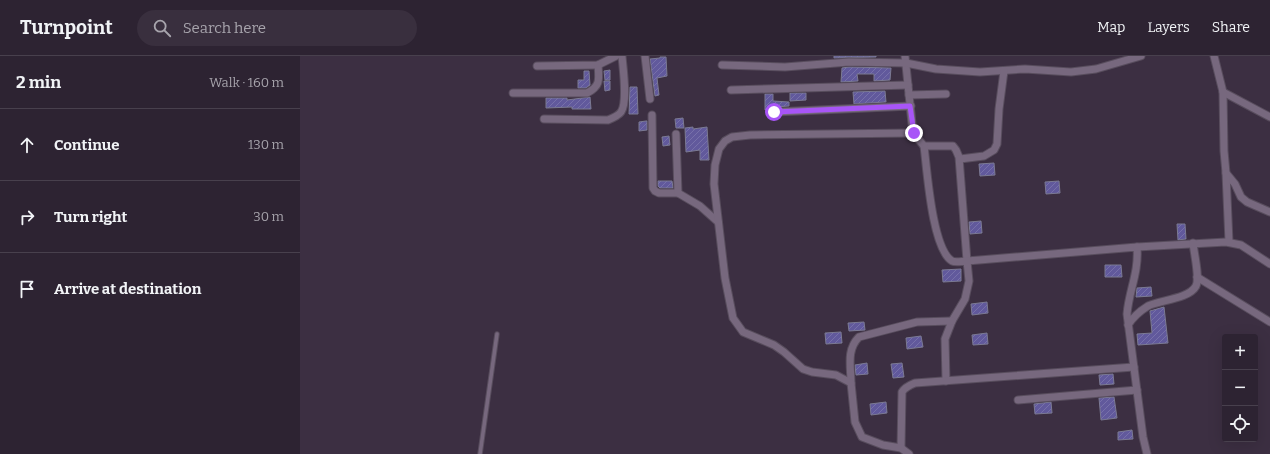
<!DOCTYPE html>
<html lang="en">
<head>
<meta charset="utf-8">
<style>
	body { margin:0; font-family:Bitter,serif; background:#392f3e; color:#f1f3f6 }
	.controls { position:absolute; right:12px; bottom:12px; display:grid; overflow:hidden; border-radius:4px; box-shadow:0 4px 16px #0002 }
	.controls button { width:36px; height:36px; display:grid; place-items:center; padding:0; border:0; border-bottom:1px solid #48404d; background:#2d2332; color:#f1f3f6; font:20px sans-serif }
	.stop { position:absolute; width:12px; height:12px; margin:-9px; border:3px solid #a855f7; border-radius:50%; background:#fff }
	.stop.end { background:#a855f7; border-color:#fff; box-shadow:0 1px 4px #0008 }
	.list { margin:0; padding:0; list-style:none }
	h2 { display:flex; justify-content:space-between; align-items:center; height:52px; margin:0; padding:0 16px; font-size:17px }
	h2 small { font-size:13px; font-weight:400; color:#a7a4ac }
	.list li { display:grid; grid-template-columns:26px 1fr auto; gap:12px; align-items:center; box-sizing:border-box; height:72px; padding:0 16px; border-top:1px solid #48404d }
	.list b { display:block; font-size:15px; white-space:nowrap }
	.list em { font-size:13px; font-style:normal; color:#a7a4ac }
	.icon { flex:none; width:22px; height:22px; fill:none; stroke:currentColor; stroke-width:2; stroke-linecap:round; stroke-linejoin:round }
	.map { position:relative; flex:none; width:970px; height:398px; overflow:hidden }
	header { display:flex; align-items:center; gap:24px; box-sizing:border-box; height:56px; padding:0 20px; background:#2d2332; border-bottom:1px solid #48404d }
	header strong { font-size:19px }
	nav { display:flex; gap:22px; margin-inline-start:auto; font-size:14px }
	.search { width:280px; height:36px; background:#392f3e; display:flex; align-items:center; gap:10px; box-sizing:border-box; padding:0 14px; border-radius:22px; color:#a7a4ac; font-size:15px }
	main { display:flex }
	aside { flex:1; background:#2d2332 }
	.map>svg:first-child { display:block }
</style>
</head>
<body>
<header>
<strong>Turnpoint</strong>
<div class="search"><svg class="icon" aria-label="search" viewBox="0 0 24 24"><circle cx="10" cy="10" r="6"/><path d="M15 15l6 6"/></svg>Search here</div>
<nav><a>Map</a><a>Layers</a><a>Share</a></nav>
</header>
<main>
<aside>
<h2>2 min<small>Walk · 160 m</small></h2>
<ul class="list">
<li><svg class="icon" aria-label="ahead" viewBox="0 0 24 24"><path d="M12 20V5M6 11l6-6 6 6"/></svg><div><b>Continue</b></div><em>130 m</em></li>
<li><svg class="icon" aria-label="right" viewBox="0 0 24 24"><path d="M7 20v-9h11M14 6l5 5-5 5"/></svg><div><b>Turn right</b></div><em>30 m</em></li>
<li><svg class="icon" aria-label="arrive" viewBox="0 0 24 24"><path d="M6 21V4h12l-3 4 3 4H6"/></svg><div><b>Arrive at destination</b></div></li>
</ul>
</aside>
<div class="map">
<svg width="970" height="398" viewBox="0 0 970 398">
	<defs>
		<pattern id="building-hatch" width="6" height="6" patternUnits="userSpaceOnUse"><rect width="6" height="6" fill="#61599c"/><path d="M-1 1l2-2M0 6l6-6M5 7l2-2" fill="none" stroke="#7770aa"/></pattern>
	</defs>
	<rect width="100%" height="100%" fill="#3c2f42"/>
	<g fill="url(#building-hatch)" stroke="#7b7a93">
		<path d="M534,0H576V1L534,2Z"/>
		<path d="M360,1H366L367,20L357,22L359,39L355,40L350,3L360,2Z"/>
		<path d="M549,11L591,12L590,24L574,25V18H557L558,25L541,26L542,12Z"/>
		<path d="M310,14V24H305L304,15Z"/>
		<path d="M284,15H289L290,29L286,32H278V24H284Z"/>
		<path d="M304,25H310V34L305,35Z"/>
		<path d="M330,31H337L338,58H329Z"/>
		<path d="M585,35L586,46L554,48L553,36Z"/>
		<path d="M490,37H506V44L490,45Z"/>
		<path d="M465,38H473V45L489,46V50L474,51L469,54H465Z"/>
		<path d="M290,41L291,53H272V51L246,52V42H267V44Z"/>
		<path d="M383,62L384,72H376L375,63Z"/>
		<path d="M346,65H347V74L339,75V66Z"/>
		<path d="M393,71V73L407,71L409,104H400V94L386,96L385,72Z"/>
		<path d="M369,80L370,89L363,90L362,81Z"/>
		<path d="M694,107L695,119L680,120L679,108Z"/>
		<path d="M358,125H372L373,132H360L358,130Z"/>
		<path d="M759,125L760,137L746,138L745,126Z"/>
		<path d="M681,165L682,177L670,178L669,166Z"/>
		<path d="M877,168H885L886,183L878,184Z"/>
		<path d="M805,209H821L822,221H805Z"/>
		<path d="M661,213V225L643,226L642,214Z"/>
		<path d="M851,231L852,240L836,241L837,232Z"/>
		<path d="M687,246L688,257L672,259L671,248Z"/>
		<path d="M864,251L868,287L838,289L837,278L852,277L850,255Z"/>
		<path d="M564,266L565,274L549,275L548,267Z"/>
		<path d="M541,276L542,287L526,288L525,277Z"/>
		<path d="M687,277L688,288L673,289L672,279Z"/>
		<path d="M621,280L623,291L607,293L606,282Z"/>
		<path d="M567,307L568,318L556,319L555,309Z"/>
		<path d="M602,307L604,321L593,322L591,308Z"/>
		<path d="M813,318L814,328L800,329L799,319Z"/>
		<path d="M814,341L817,362L801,364L799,342Z"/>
		<path d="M586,346L587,357L571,359L570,348Z"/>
		<path d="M751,346L752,357L735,358L734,348Z"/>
		<path d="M832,374L833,383L818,384V376Z"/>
	</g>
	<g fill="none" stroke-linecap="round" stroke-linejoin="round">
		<defs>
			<path id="service" d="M180,398L197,278"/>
			<g id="minor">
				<path d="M345,0L350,43"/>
				<path d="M605,0L613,77L624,90H653L656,94L659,101L667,205L837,191C839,217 829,234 827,258L843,381L847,398"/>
				<path d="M914,0L923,36L970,61"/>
				<path d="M422,9L485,11L549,6L606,7L636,13L680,16L725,13L771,16L796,13L841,0"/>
				<path d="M237,10L298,9L316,0"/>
				<path d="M431,34L608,29"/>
				<path d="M923,36L924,95L926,117L935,128L941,141L947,146L970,156"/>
				<path d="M213,37H287C301,30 299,23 298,9"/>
				<path d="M609,39L646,38"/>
				<path d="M474,56L611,50"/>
				<path d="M352,59L353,132L355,135L359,137H378"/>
				<path d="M244,63L308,64C313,62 318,60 321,56C328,46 323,13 322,0"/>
				<path d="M376,78L378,137L400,150L418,166"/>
				<path d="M624,90C627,113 632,193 652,205C656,207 662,205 667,205L669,225L665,243L652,265L645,283L646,325"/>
				<path d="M660,103L684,100L694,94L697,88L699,53L704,15"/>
				<path d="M926,117L929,186"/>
				<path d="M837,191L926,186L941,189L970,208"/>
				<path d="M897,221L970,266"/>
				<path d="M828,269C833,261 840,255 848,250C860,244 889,243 896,230C900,222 894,197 893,187"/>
				<path d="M551,327C551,311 546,294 559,281L617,266L652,265"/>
				<path d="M718,344L837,334"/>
				<path d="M601,392L602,336C605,331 610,329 615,327L834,311"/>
				<path d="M609,398L601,392L583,389L562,381L555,366L551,327L536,319L512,316L503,313L484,296L474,289L443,276L433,262L425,222L414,128L415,109L419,93L425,85L432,81L450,79L613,77"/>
			</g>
		</defs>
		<use href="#service" stroke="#584d5d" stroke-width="5.5"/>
		<use href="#minor" stroke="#584d5d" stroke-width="9"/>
		<use href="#service" stroke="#77687e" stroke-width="3.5"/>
		<use href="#minor" stroke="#77687e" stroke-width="7"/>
	</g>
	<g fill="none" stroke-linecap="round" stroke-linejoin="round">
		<path stroke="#a855f7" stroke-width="5" d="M474,56L610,50L614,77"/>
	</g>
</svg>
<div class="controls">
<button>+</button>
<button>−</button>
<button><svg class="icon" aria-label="locate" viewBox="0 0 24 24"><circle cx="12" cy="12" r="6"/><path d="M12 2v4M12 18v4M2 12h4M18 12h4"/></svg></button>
</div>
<div class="stop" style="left:474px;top:56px"></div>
<div class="stop end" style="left:614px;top:77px"></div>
</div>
</main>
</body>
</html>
